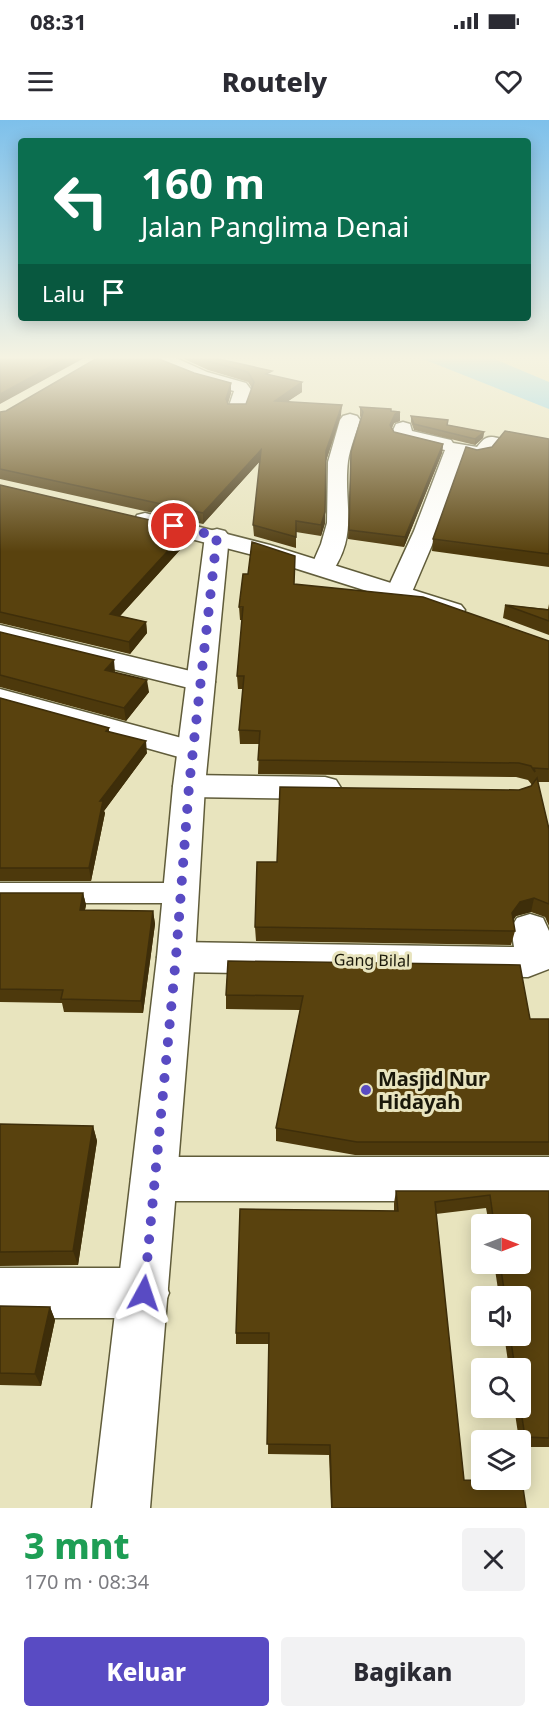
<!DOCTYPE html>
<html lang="id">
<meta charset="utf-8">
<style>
body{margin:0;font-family:"Noto Sans",sans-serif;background:#f2f2f3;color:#2b2b33;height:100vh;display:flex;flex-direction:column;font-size:22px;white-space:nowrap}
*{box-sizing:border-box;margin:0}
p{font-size:20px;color:#7c7c81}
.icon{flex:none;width:33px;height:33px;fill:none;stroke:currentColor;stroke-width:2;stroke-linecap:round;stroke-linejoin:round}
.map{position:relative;height:1388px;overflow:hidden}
.sheet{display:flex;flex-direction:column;background:#fff;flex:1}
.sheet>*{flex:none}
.banner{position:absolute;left:18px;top:18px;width:513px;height:183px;border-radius:6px;box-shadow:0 3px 15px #0003;background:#0b6e4f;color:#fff;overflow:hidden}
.needle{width:39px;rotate:90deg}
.controls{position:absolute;left:471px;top:1094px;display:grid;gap:12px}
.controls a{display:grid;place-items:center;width:60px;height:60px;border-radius:6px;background:#fff;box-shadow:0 3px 15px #0003;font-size:30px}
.pin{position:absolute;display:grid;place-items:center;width:51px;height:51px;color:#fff;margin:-26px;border:3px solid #fff;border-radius:50%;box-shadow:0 2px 6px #0007}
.me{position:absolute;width:66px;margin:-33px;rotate:5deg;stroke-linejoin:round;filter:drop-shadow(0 0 4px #0008)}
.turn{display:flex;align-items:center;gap:21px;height:126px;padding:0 24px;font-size:27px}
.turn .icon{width:78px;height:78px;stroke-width:2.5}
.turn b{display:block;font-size:42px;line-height:51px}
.then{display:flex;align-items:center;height:57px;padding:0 24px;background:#0003;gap:12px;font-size:22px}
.round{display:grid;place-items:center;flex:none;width:63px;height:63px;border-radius:6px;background:#f2f2f3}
.overview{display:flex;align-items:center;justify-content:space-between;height:102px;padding:0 24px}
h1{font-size:36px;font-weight:800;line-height:45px;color:#1e9e55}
.action{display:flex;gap:12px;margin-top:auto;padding:12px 24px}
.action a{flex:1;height:69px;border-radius:6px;background:#594bc3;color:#fff;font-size:24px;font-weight:800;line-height:69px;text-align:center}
.action a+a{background:#f2f2f3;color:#2b2b33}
.status{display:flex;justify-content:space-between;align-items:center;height:42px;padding:0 30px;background:#fff;direction:ltr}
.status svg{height:16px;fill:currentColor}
header{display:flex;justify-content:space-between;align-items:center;height:78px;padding:0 24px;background:#fff;font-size:27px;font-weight:800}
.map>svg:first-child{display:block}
.water{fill:#7ed1ef}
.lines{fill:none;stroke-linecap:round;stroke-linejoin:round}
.lane-casing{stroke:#605c3a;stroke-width:3}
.street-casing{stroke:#605c3a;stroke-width:3}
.secondary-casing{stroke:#605c3a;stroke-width:3}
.primary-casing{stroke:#605c3a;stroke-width:3}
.lane{fill:#fff;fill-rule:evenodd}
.street{fill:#fff;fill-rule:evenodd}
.secondary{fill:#fff;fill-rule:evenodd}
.primary{fill:#fff;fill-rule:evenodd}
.wall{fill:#4d390c}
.shaded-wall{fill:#3e2e0a}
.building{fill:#59420e;stroke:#3e2e0a;stroke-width:1.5}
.route{stroke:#594bc3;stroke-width:10;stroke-dasharray:0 18}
.poi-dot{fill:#594bc3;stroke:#e8e4be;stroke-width:2}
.labels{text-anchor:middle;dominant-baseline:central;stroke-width:6;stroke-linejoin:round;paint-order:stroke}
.street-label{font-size:16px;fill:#1a180a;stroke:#e8e4be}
.near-poi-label{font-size:20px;font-weight:bold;fill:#1a180a;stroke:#e8e4be;text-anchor:start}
</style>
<div class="status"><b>08:31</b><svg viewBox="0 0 49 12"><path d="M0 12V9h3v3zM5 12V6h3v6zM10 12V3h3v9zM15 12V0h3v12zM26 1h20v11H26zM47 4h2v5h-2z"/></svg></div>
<header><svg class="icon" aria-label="menu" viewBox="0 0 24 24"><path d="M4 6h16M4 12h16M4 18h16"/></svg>Routely<svg class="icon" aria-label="heart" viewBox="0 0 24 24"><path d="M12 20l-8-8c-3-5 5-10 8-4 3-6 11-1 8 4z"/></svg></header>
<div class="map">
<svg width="549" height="1388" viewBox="0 0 549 1388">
<rect width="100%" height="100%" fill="#e8e4be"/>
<path class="water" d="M418 237H490L549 262V289Z"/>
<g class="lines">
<g class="lane-casing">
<path id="lane" d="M0 763H180L189 766 193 773 189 780 180 783H0Z"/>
</g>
<g class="street-casing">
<path id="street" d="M145 237 176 238 207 252 246 263 252 271 244 293H230L228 289 234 271 195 260 147 241Z
M350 294 357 296 360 300C356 313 350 328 348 341 343 382 359 413 332 452L323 454 314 452 311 447 321 424 327 403 328 342 340 300 343 296Z
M403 302 410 304 412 311 451 320 453 323 477 327C484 318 487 315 498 318L501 322 490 336 475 339 463 336 438 411 412 472 408 477 399 480 390 477 386 472 414 411 445 330 394 319 391 315 396 304Z
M0 505 211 556 215 562 211 568 201 571 0 521Z
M0 569 204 624 208 631 204 638 193 641 0 587Z
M189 655 325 657 336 660 341 668 336 676 325 679 189 677 178 673 173 666 178 659Z
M530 794 543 798 549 811V849L528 857 176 852 163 848 157 837 163 826 176 822 514 827 511 808 517 798Z
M154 1037H549V1081H154L138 1074 131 1059 138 1044Z
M0 1148H144L162 1155 169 1173 162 1191 144 1198H0Z"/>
</g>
<g class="secondary-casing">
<path id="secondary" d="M217 409 225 411 229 416 205 666 195 837 150 1388H92L157 837 173 666 205 416 209 411Z"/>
</g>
<g class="primary-casing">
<path id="primary" d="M145 393 270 425 461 485 465 490 461 495 452 498 443 495 253 435 137 405 134 400 137 395Z"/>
</g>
<use href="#lane" class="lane"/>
<use href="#street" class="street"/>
<use href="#secondary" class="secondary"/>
<use href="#primary" class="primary"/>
</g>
<path class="wall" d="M180 237H213L212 238 272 256 302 262V272L288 281 341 295 326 341 325 403 321 416 296 412V428L254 416 253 405 260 341 203 404 0 359V292L231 273 228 284H246L252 268 248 262 208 250Z
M360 287 400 292V301L394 303 392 308 394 312 443 324 442 333 404 427 348 419 351 332 361 298 360 296Z
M411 296 448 300V305L484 312 483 318 475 325 414 310 411 302Z
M549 319V447L432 431 433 419 477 330Z
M0 365 188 409 189 420 120 496 146 502 147 513 130 534 0 503Z
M549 484V515L503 498 505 485 548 489Z
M239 487 549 521V662H538L549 709V806L545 797 531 792 516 796 513 800 515 811 511 825 256 821 255 807 277 742 531 666 532 665 528 660 516 657 258 654 259 624H240L239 610 243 569H238L237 556 242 500H240Z
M0 512 115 552 149 572 126 601 0 567Z
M0 578 109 608V612L147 633 104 691 105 693 91 761H0Z
M0 773H83L86 785 85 790 153 791 155 804 143 893 64 892 62 883 0 882Z
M228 841 530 899H549V1035H355L276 1021V1008L300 890 226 889V875Z
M0 1004 93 1006 97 1021 78 1145 0 1146Z
M396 1071H549V1327H520V1320H519L514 1287H520V1248H509L504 1215H520V1176H499L494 1143H520V1104H489L486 1088 436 1094 464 1360 526 1388H331L329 1335 268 1334 269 1224H236V1213L394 1091V1083Z
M0 1186 50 1187 55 1200 41 1266 0 1265Z"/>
<path class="shaded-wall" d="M68 237H86L0 284V274Z
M302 262V272L275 290V281Z
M231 263V273L226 288V279Z
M342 285 341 295 326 341V331Z
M400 292V301L394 303 389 314 390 305 395 294Z
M484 312 483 318 475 325V319Z
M443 324 442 333 404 427 405 417Z
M261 330V340L203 404V393Z
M325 392V403L321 416V405Z
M188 409 189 420 111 506 110 494Z
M146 502 147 513 130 534 129 522Z
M114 540 115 552 105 550Z
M147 560 149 572 126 601 124 588Z
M146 621 147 633 104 691 105 693 91 761 89 748 100 681Z
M83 773 86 785 82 803 80 790Z
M534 778 531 792 516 796 509 807 512 793 520 782Z
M153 791 155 804 143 893 141 881Z
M93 1006 97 1021 78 1145 73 1131Z
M50 1187 55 1200 41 1266 35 1254Z"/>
<path class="building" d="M0 237H68L0 274Z
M99 237H154L194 253 231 263 226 279 228 284H246L254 262 248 252 207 241 200 237H210L272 251 266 254 302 262 275 281 342 285 326 331 325 392 321 405 296 401V417L253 405 261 330 203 393 0 349V292L6 291Z
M360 287 391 289V291L400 292 395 294 390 305 394 312 443 324 405 417 349 410 351 332 363 292Z
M411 296 448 300 447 305 484 312 475 319 414 304Z
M505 311 549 319V434L433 419 466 327 477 330 492 327Z
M0 365 188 409 110 494 146 502 129 522 0 492Z
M252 422 295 436 294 464 423 477 549 521V649L534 648 535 652 531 646 519 643 258 640 260 611 239 610 244 556H237L243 487H239L243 454H248Z
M505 485 549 490V501Z
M0 512 114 540 105 550 147 560 124 588 0 555Z
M0 578 109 608 106 611 146 621 100 681H103L89 748H0Z
M537 658 549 709V784L534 778 520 782 512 793 515 811 255 807 257 742H277L280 667 519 670 531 666Z
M0 773H83L80 790 153 791 141 881 61 879 63 870 0 869Z
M228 841 520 845 530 899H549V1022H357L276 1008 303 876 226 875Z
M0 1004 93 1006 73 1131 0 1132Z
M396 1071H549V1318L525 1317 520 1284V1248H515L510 1215H520V1176H505L500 1143H520V1104H494L490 1075 435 1082 464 1360 522 1361 526 1388H332L330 1325 267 1324 269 1213H236L240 1089 398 1091Z
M0 1186 50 1187 35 1254 0 1253Z"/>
<linearGradient id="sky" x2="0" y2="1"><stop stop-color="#7dc0eb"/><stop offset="0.55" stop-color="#f5f3e2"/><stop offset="1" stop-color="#f5f3e2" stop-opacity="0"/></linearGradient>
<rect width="549" height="432" fill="url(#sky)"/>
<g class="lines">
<path class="route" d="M144 1173 176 837 189 666 217 416 174 406"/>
</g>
<circle class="poi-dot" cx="366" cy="970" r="6"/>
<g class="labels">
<g class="street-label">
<text transform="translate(372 840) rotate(1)">Gang Bilal</text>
</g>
<g class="near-poi-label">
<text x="378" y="958">Masjid Nur<tspan x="378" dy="23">Hidayah</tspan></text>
</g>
</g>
</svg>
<div class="controls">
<a><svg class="needle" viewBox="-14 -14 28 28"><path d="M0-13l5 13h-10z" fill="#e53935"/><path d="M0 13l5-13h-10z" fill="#7c7c81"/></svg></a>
<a><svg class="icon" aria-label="sound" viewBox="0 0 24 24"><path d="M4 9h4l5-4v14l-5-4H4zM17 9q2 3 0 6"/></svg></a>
<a><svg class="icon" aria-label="search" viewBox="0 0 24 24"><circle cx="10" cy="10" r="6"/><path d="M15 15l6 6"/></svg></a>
<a><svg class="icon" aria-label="layers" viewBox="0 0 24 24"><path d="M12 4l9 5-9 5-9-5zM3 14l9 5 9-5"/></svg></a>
</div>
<div class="pin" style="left:174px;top:406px;background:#d93025"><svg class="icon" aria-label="arrive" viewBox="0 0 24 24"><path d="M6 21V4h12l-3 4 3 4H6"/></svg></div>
<svg class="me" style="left:144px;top:1173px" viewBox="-20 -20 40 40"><path d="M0-17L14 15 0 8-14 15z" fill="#594bc3" stroke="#fff" stroke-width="4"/></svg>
<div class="banner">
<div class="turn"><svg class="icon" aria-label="left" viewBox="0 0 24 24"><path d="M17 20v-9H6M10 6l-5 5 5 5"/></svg><div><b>160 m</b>Jalan Panglima Denai</div></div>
<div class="then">Lalu<svg class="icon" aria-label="arrive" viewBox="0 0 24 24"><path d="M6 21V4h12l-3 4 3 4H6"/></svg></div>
</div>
</div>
<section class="sheet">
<div class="overview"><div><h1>3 mnt</h1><p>170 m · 08:34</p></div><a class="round"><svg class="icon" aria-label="close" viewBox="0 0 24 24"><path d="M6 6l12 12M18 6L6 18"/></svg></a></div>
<div class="action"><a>Keluar</a><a>Bagikan</a></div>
</section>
